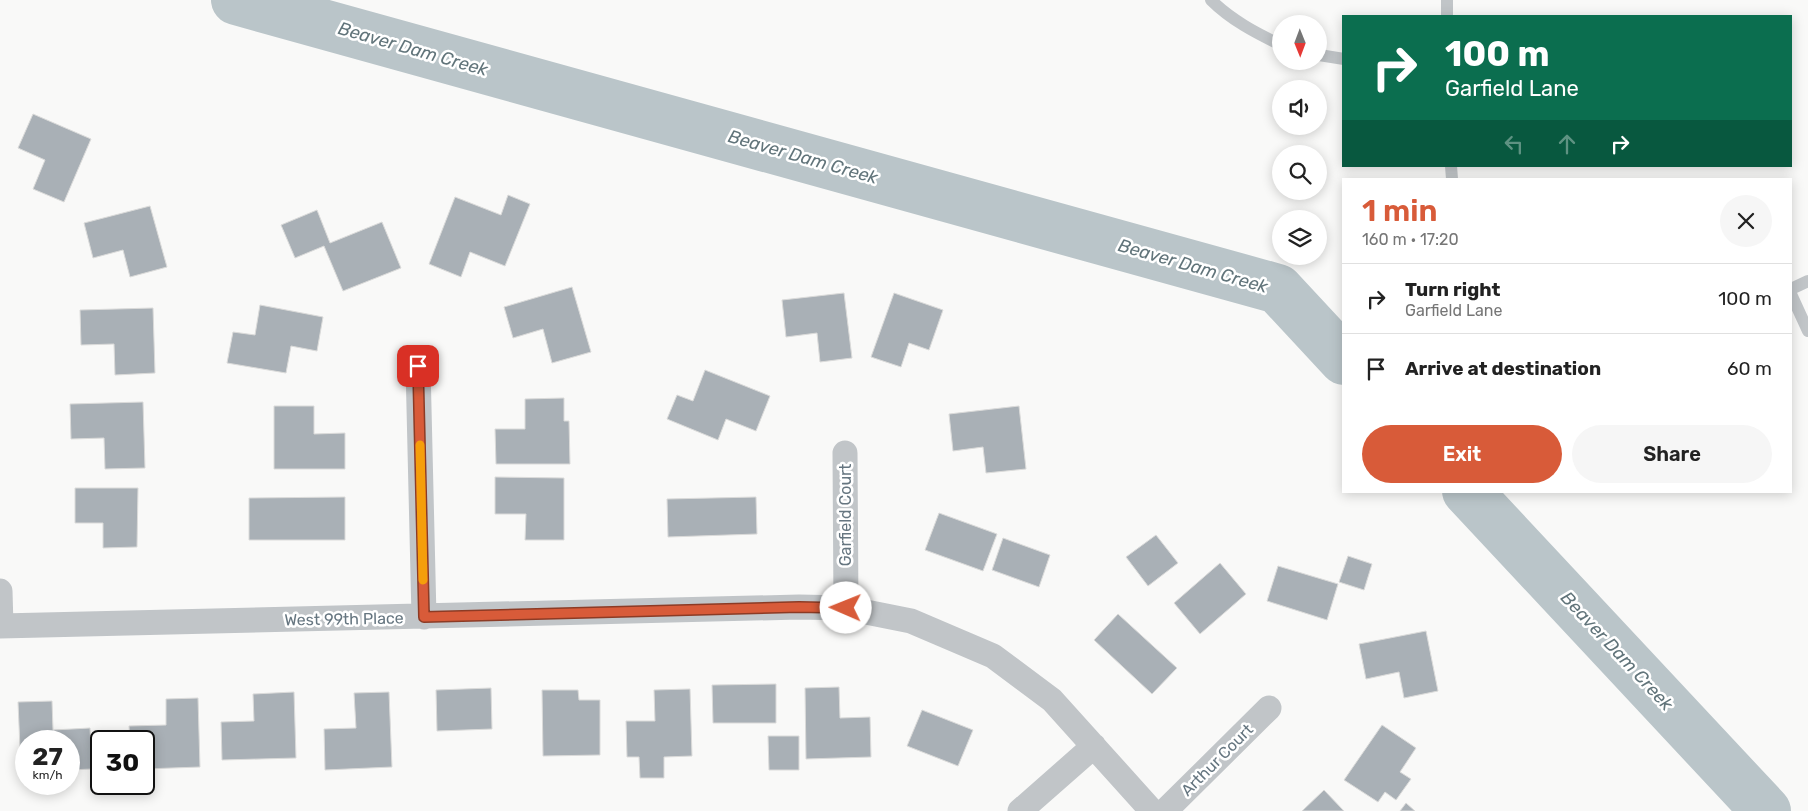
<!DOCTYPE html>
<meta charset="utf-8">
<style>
body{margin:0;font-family:Rubik,sans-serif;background:#f6f6f6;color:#222;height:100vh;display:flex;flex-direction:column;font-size:19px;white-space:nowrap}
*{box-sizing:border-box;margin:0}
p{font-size:16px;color:#767676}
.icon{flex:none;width:28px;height:28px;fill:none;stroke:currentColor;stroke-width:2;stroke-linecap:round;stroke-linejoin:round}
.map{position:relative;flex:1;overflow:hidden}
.sheet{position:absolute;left:1342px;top:178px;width:450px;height:315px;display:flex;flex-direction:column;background:#fff;border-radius:0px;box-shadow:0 2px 12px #0003}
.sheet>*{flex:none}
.banner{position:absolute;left:1342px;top:15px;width:450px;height:152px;border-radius:0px;box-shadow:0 2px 12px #0003;background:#0b6e4f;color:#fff;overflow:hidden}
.needle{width:32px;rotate:179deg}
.controls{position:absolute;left:1272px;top:15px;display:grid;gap:10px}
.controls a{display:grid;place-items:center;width:55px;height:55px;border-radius:50%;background:#fff;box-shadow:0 2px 12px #0003;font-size:25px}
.speed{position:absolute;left:15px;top:730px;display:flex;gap:10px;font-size:25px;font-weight:700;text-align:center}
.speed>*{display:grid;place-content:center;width:65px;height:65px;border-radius:50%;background:#fff;box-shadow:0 2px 12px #0003;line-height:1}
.speed small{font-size:12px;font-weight:400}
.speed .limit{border:2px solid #111;border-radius:8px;background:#fff;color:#111}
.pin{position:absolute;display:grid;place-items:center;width:42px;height:42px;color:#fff;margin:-21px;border-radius:10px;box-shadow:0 2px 8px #0006}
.me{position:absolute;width:55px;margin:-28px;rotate:271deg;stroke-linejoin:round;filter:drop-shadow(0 0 4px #0008)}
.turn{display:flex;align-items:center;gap:18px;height:105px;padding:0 20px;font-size:22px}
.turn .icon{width:65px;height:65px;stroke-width:2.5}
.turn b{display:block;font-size:35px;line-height:42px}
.lanes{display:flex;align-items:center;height:48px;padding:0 20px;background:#0003;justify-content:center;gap:25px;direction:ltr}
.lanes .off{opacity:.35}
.round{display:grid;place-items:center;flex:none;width:52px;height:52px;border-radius:26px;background:#f6f6f6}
.overview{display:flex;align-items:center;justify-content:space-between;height:85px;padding:0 20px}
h1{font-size:30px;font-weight:600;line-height:38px;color:#d85b39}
.primary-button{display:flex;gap:10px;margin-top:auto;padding:10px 20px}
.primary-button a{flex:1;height:58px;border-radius:30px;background:#d85b39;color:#fff;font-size:20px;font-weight:600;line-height:58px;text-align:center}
.primary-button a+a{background:#f6f6f6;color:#222}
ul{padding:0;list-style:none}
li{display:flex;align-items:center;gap:15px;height:70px;padding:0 20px;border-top:1px solid #e0e0e0}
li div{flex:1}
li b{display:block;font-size:19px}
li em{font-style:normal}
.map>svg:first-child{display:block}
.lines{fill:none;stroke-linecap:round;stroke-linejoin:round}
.river{stroke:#bac5c9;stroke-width:50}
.building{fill:#a9b0b6;stroke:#dbdbda}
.service{stroke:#c1c5c8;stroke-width:12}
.minor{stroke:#c1c5c8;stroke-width:25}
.route-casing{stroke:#8c3b25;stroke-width:12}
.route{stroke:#d85b39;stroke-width:9}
.slow{stroke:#f59e0b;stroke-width:9}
.labels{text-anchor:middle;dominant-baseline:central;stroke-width:5;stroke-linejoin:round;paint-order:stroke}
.street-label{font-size:16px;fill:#667680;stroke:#fff}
.water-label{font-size:18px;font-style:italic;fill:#61747a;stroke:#fff}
</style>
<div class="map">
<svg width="1808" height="811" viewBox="0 0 1808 811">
<rect width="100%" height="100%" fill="#f9f9f8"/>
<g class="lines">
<path class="river" d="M236 0 1278 289 1344 360
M1467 491 1766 811"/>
</g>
<path class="building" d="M33 114 91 139 64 202 33 189 45 160 18 148Z
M508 195 530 204 505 266 470 252 461 277 429 264 455 197 501 215Z
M150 206 167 267 130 277 123 250 93 258 84 223Z
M317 210 330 243 382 222 401 268 343 291 324 246 295 258 281 225Z
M572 287 591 352 552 363 543 329 513 338 504 307Z
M844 293 852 358 820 362 817 333 786 337 782 300Z
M894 293 943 310 929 350 909 343 901 367 871 357Z
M260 305 323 317 317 351 291 346 286 373 227 363 233 332 255 335Z
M153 308 155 373 115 375 114 344 81 345 80 310Z
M705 370 770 396 756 431 726 419 718 440 667 419 677 395 693 401Z
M564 398V421H569L570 464H496L495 429H525V399Z
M143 402 145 468 105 469 104 438 71 439 70 404Z
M274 406H314V434L345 433V469H274Z
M1019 406 1026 469 986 473 983 447 953 451 949 414Z
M495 477 564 478V540H525L526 514H495Z
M75 488H138L137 547 103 548V523H75Z
M345 497V540H249V498Z
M756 497 757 534 668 537 667 499Z
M939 513 997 534 983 571 925 550Z
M1156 535 1178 563 1148 586 1126 557Z
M1003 538 1050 555 1039 587 992 570Z
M1348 556 1372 564 1364 590 1339 582Z
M1220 563 1246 594 1200 634 1174 603Z
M1278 566 1338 584 1327 620 1267 601Z
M1118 614 1177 668 1152 694 1094 640Z
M1426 631 1438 691 1404 698 1399 672 1366 679 1359 644Z
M776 684V723H713L712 685Z
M839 687 840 718 870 717 871 757 806 759 805 688Z
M491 688 492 729 437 731 436 690Z
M690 689 692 756 664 757V778H640L639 757H627L626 721H655L654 690Z
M542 690H578L579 700H600V755L543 756Z
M294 692 296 758 222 760 221 722 254 721 253 694Z
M389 692 392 767 325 770 324 729 356 728 354 693Z
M198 698 200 767 144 769V741H130L129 726 166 725V699Z
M52 701 53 730 90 728 92 769 69 770V741H26V771L21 772 18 702Z
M922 710 973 730 958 766 907 746Z
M1382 725 1416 748 1400 772 1411 779 1396 800 1385 792 1378 802 1344 780Z
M768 736H799V770H769Z
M1324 790 1344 811H1302Z
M1406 803 1415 811H1400Z"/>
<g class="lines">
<path class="service" d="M1211 0C1231 20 1256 33 1281 45
M1447 0V16
M1319 55 1344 59
M1451 166 1452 179
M1791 289 1808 281
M1791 294 1808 331"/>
<path class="minor" d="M418 366 424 617
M845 453 846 608
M0 591 1 626
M0 626 799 607 846 608 911 621 993 656 1052 700 1152 811
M1020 811 1094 746
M1165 811 1269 708"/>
</g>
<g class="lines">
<g class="route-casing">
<path id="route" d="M418 366 424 617 799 607 846 608"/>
</g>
<use href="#route" class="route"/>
<path class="slow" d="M420 445 423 580"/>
</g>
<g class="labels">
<g class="street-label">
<text transform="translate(845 515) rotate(-90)">Garfield Court</text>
<text transform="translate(344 619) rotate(-1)">West 99th Place</text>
<text transform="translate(1217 760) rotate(-45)">Arthur Court</text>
</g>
<g class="water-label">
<text transform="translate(413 49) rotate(16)">Beaver Dam Creek</text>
<text transform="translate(803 157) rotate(16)">Beaver Dam Creek</text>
<text transform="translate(1193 266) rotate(16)">Beaver Dam Creek</text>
<text transform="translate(1617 651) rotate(47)">Beaver Dam Creek</text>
</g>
</g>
</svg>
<div class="controls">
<a><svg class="needle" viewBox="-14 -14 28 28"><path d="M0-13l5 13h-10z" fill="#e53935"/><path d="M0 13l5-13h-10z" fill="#767676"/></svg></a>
<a><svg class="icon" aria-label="sound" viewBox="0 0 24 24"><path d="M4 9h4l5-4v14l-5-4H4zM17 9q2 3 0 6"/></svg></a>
<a><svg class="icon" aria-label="search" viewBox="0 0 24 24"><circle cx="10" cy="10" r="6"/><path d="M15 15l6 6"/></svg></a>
<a><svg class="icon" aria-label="layers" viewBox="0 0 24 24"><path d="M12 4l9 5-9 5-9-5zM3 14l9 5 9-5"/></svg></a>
</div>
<div class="speed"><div>27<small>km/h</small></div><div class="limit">30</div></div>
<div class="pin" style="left:418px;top:366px;background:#d93025"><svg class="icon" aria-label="arrive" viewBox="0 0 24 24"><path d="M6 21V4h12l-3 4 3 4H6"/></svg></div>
<svg class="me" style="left:846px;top:608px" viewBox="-20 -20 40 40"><circle r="19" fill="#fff"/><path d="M0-13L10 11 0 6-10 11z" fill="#d85b39"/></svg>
<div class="banner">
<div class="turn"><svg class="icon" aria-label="right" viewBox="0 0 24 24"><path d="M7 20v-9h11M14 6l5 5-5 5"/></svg><div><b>100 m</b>Garfield Lane</div></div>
<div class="lanes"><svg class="icon off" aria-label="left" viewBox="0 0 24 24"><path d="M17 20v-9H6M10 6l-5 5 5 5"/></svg><svg class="icon off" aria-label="ahead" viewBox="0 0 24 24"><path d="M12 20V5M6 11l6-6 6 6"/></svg><svg class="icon" aria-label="right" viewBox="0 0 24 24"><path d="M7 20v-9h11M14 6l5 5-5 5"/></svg></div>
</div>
<section class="sheet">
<div class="overview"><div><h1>1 min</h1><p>160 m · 17:20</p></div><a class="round"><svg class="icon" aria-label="close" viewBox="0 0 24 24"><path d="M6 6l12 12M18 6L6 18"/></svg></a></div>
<ul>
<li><svg class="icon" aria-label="right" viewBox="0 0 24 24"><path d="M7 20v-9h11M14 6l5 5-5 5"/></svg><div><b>Turn right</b><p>Garfield Lane</p></div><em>100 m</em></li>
<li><svg class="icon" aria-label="arrive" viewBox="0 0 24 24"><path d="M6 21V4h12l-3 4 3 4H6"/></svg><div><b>Arrive at destination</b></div><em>60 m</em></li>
</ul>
<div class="primary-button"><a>Exit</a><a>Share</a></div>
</section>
</div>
